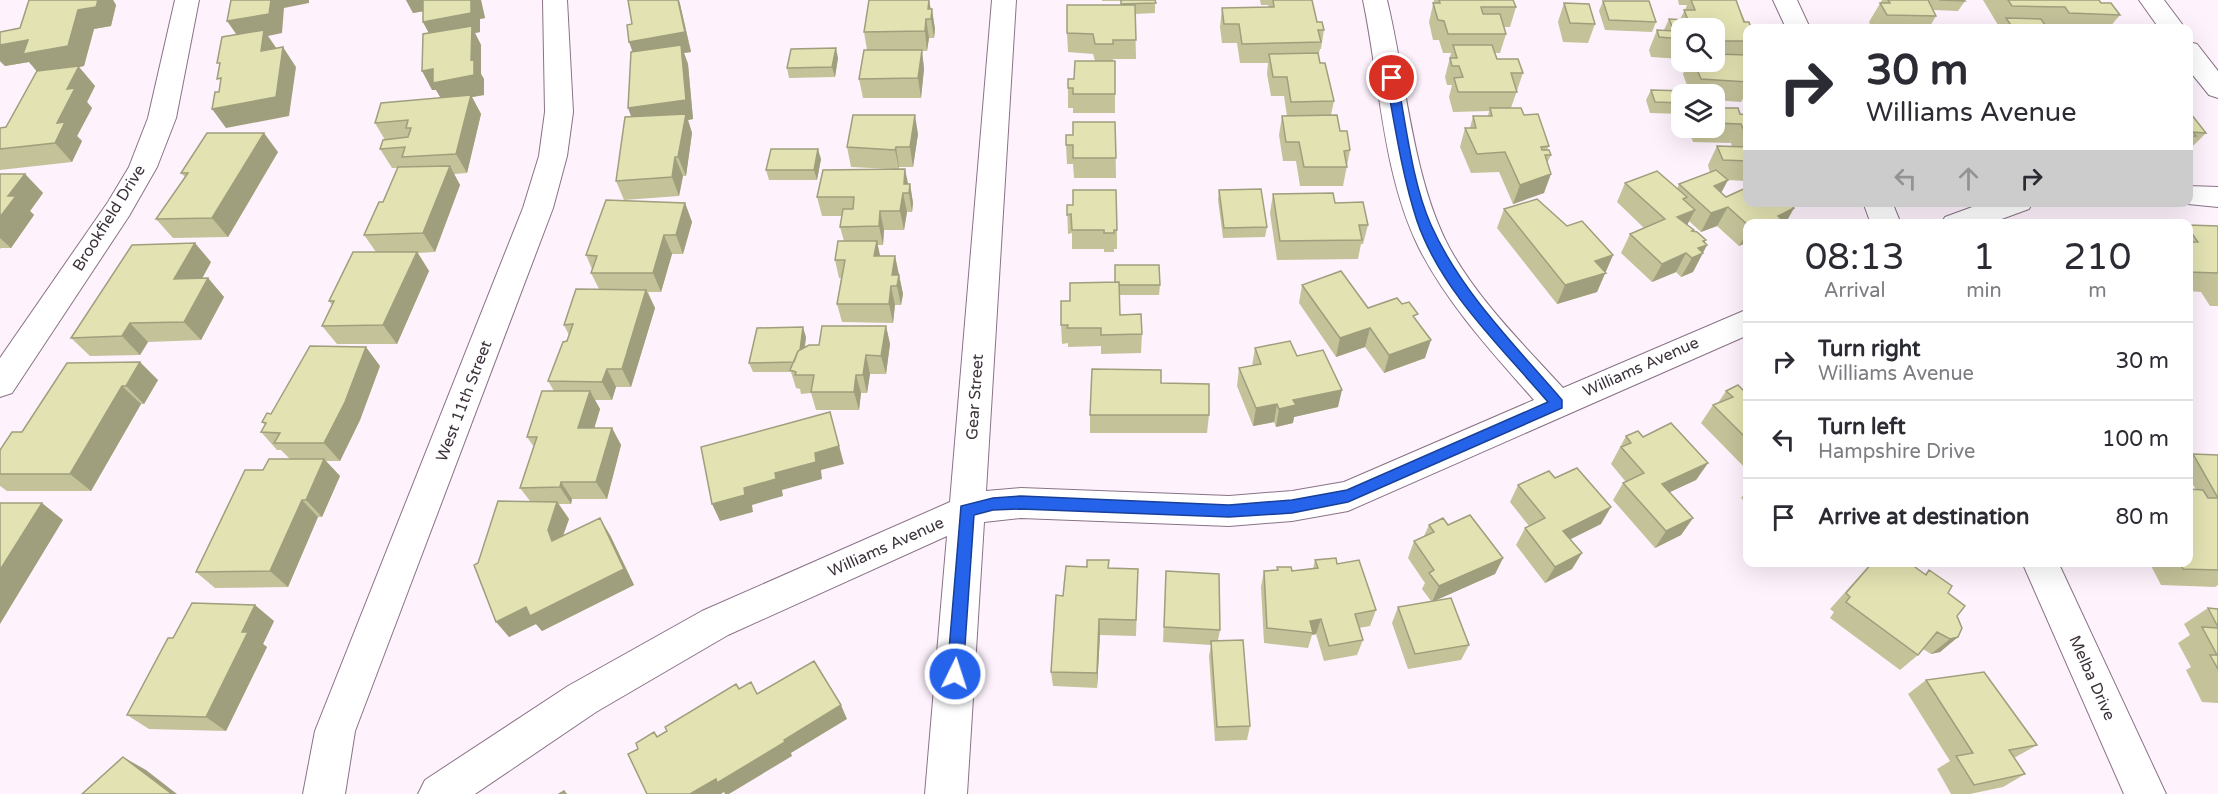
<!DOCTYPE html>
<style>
body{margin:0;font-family:"Varela Round",sans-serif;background:#f2f2f3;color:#2b2b33;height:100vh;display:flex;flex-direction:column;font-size:22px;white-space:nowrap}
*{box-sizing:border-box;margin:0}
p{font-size:20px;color:#7c7c81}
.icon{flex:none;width:33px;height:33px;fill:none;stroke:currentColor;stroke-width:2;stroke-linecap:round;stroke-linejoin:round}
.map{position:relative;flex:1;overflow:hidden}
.sheet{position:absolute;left:1743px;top:219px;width:450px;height:348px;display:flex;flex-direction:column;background:#fff;border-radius:12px;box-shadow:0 6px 24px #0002}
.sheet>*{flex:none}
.hud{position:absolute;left:1743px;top:24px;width:450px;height:183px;border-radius:12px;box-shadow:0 6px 24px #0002;background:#fff;color:#2b2b33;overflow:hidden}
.buttons{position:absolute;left:1671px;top:18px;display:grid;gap:12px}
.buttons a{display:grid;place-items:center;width:54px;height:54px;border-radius:12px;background:#fff;box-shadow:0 6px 24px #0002;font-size:30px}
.pin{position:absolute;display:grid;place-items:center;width:51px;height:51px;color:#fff;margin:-26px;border:3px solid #fff;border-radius:50%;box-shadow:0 2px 6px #0007}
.me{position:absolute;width:66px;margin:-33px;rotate:4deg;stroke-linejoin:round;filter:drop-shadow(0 0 4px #0008)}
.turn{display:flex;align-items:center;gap:21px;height:126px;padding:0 24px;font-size:27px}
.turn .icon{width:78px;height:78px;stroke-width:2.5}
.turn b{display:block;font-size:42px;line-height:51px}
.lanes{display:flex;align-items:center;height:57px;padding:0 24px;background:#0003;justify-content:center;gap:30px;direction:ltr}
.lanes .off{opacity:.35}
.eta{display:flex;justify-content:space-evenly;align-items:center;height:102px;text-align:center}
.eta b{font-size:36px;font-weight:600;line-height:42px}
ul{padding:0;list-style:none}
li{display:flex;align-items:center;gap:18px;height:78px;padding:0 24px;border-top:2px solid #e1e1e2}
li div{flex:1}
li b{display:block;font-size:22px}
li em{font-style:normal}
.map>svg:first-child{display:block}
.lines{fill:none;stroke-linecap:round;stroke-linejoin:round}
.minor-casing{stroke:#8a7287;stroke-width:2}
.minor{fill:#fff;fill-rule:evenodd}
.wall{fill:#c3c299}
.shaded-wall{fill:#9f9e7d}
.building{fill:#e3e2b2;stroke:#9f9e7d;stroke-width:1.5}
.route{fill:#2563eb;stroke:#184099;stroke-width:1.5}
.labels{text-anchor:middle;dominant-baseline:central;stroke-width:5;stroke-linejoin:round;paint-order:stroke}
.street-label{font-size:16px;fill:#3d333c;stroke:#fff}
</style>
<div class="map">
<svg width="2218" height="794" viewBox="0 0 2218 794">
<rect width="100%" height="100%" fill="#fef3fd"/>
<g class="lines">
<g class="minor-casing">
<path id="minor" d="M175 0H199L176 118 157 167 129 216 12 393 0 397V358L108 202 129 167 148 118Z
M543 0H567L573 112 567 156 553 208 355 731 345 794H303L315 731 523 208 539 156 545 112Z
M992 0H1016L986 491 1021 488 1229 496 1292 491 1344 482 1534 400C1492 352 1448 305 1419 248 1382 173 1380 81 1363 0H1387C1406 77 1412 179 1450 249 1479 301 1523 344 1563 388L1748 309V335L1348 511 1292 521 1229 526 1021 518 984 522 967 794H925L947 536 728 635 596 712 475 794H418L425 780 568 686 702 611 950 502Z
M1773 0H1797L1810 28H1786Z
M2139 0H2164L2185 28H2159Z
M2188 42 2197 44 2218 71V98L2209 95 2188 69Z
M2188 186 2218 187V207L2178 203 2188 202Z
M1863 202H1892L1901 224H1871Z
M1986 202H2033L2029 209 1988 224H1941L1945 217Z
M2022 562H2058L2166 794H2124Z"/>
</g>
<use href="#minor" class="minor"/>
</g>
<path class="wall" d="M29 0H113L116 5 111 26 94 29 84 66 79 67 95 86 87 102 92 108 77 136 82 141 72 162 0 170V128L6 127 37 71 29 62 5 66 0 61V32L20 28Z
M406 0H481L485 18 480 19V32L475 33 481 45V74L484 79V95L472 97 481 114 467 173 454 174 460 185 435 252 418 253 429 271 397 344H337L322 326 332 305 329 301 376 252 364 235 383 202 398 168H392L380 149 385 140 375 123 441 98 436 90H432L429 33 423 22V11L413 13Z
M869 0H929L935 29 934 38H929L927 51H922L924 69 921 98H863L859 79 867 50 864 32Z
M1102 0H1155V13L1135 14 1136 59H1113V61H1115V113H1073V108H1068V79H1074L1095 61 1093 54 1068 52 1067 33 1121 5V1H1102Z
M1260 0H1312L1317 22 1324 30 1321 49H1320L1318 57 1320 63 1334 101 1331 115 1350 150 1343 186H1300L1296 161H1283L1279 135 1282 116H1287L1284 96H1271L1267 74 1268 63H1240L1237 43H1222L1220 27 1222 8 1269 7 1268 5H1261Z
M1434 0H1513L1516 7 1510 27H1504L1506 34 1500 53H1495L1497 59 1523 73 1511 108 1524 115 1549 146 1547 150 1551 155 1547 163 1544 193 1513 204 1499 172 1471 173 1460 147 1465 128H1470L1473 116H1488L1489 111 1453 112 1449 97 1452 85H1447L1445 77 1451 53H1443L1439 40H1433L1429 22Z
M1678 0H1736L1748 28V53L1747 55H1748V90L1741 102 1714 100V94H1690L1683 74 1688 62H1714V28H1682V59L1651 57 1649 50 1657 30H1664L1669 19H1680L1685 10 1687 5H1679Z
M1882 0H1964L1965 1 1958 11 1933 10 1936 16 1929 28H1872L1869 22Z
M1983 0H2099L2101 3 2120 15 2109 28H2052L2051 27H2046L2047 28H1999L2001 25H1998Z
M1603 1 1656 22 1652 32 1605 30 1599 11Z
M1564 3 1595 24 1588 43 1563 42 1558 22Z
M680 4 691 52 684 53 688 64 693 119 688 120 692 133 686 176H683L679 196 624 200 616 181 631 117 632 24Z
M838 58 835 77 789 78 787 68Z
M1651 90 1682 94V114L1650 113 1646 100Z
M1714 108 1740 114 1748 115V179L1746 181 1728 180 1721 192 1726 197 1794 208 1785 224H1748V242L1739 246 1717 226 1701 232 1689 221 1687 225 1694 230V232L1707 245 1693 272 1681 277 1676 272 1652 282 1621 253 1630 234 1644 228 1617 202 1625 183 1677 189 1679 184 1710 173 1708 165 1717 146 1732 147 1731 143 1693 142 1688 128H1714Z
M2188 110 2206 133 2188 151Z
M1115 122 1116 178H1074L1073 164H1067L1066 145 1073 135Z
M918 134 913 167H899V169L908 184H910L913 203 912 212H907L904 230H884L883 245H877L880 256H895L903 294 901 305H895L893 323 842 322 837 304 841 278H839L835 260 844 241 840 227 842 216H822L817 197 892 169 851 167 847 147Z
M278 152 228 237 173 238 156 219 185 177 181 173Z
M821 159 817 180H769L766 170Z
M0 174H25L43 193 30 211 34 215 11 248H1L0 249Z
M1219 190 1267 227 1265 237 1223 238 1218 200Z
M1273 194 1335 203 1368 225 1363 244H1361L1358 259 1277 260 1270 213Z
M685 203 692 222 683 254H672L661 292H648L655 308 631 387H616L612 400H595L600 409 594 428H612L621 445 607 499H572L571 504H559L569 519 563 536 610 535 634 585 542 631 536 624 509 637 478 563 530 501 520 488 534 447 527 437 554 391 548 381 569 335 564 325 599 289 591 273 592 269 586 255Z
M1067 205 1117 230V249H1114V252H1104V249H1072V233L1068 234Z
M1504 209 1567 226 1613 255 1597 292 1557 304 1497 228Z
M2188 225 2218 226V306H2210L2201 292 2188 291Z
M211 262 202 279 208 278 224 297 201 340 148 342 140 355 90 356 71 338Z
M1070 283 1160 285 1159 295H1119L1120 315 1142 334 1141 353 1101 354V346L1068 347V343L1062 344 1061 325 1070 301Z
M1302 285 1368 308 1416 320 1425 358 1384 373 1365 347 1336 357 1299 303Z
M886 326 890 344 886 374H870L867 393H861L859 410H816L811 393 801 394 800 389 796 388 791 372H753L749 363 806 337 805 347 819 345Z
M1255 348 1297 356 1338 407 1294 417 1293 423 1276 427 1274 422 1253 426 1237 386 1239 368 1252 366Z
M67 363 158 380 144 404H141L91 491H7L0 486V450L22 432Z
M380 366 360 420 340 461H326L340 476 322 517H318L288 587 215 588 196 572 263 470 290 459 281 450H277L261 432 265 425 262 422 271 414Z
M1161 383 1209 415 1207 433H1090V415Z
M1748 389V471L1701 423 1713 405 1718 403 1726 391H1744Z
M1626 436 1643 437 1708 463 1696 480 1669 492 1693 518 1681 535 1655 548 1613 500 1623 483 1626 482 1611 464Z
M2193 454 2218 455V585L2215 587 2161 585 2149 562H2188L2196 490 2188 476V458Z
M1555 478 1601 524 1570 539 1572 569 1545 583 1516 545 1525 528 1529 526 1510 502 1518 485Z
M1748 489V504L1741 498Z
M1429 525H1448L1503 558 1495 574 1434 601 1469 645 1461 660 1408 669 1392 623 1398 607 1431 601 1422 589 1425 583 1408 558 1414 541 1424 536Z
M1315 560 1337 564 1376 610 1370 626 1359 628 1363 640 1357 655 1324 661 1316 634 1312 635 1308 648 1264 643 1261 587 1264 571H1277V567L1292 571 1313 569Z
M1872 562H1908L1925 574 1929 570 1948 593 1957 616 1958 637 1940 652 1931 654 1923 649 1918 655 1900 670 1830 618 1834 612 1830 609Z
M1109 568 1138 569 1136 636 1100 635 1097 688 1053 686 1051 672 1063 596Z
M1166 571 1220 630 1218 640 1250 726 1247 740 1215 741 1209 656 1211 645 1163 642Z
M2208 608 2218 609V703L2202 702 2186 670 2191 667 2178 643 2190 635 2184 624Z
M274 621 263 644 267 647 226 731 149 729 127 715 173 638Z
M1926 680 2037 745 2014 758 2025 774 2003 787 1970 794H1951L1937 769 1950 761 1908 694Z"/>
<path class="shaded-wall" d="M98 0H113L116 5 111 26 94 29 84 66 79 67 95 86 87 102 92 108 77 136 82 141 72 162 55 143 57 123 39 74 29 62 5 66 0 61V45Z
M271 0H309V3L284 8 282 33 268 36 277 49 274 70 241 41 227 21Z
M406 0H424L425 11 413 13Z
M471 0H481L485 18 480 19V32L475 33 481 45V74L484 79V95L472 97 481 114 467 173 456 154 443 102 436 90H432L422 71 433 41 423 22Z
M678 0H679L680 4 691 52 684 53 688 64 693 119 688 120 692 133 686 176 678 157 635 127 628 108 636 61 629 42Z
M929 0 932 17V9L935 29 934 38 931 19 928 9Z
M926 19 929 38 927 51 925 31Z
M283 47 296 67 289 116 226 128 212 109Z
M836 48 838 58 835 77 832 67Z
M922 50 924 69 921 98 918 78Z
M915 115 918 134 913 167 910 147Z
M264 133 278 152 228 237 212 218Z
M896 147 899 167V169L895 150Z
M818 149 821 159 817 180 814 170Z
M675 157 683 176 679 196 672 177Z
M450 166 460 185 435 252 423 233Z
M905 169 909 188 904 184Z
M25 174 43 193 30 211 34 215 11 248 0 238V217L8 196Z
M1551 174 1544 193 1513 204 1520 185Z
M1728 180 1718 199 1714 186Z
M910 184 913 203 912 212 909 193Z
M903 193 907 212 904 230 900 211Z
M685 203 692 222 683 254 676 235Z
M1728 207 1717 226 1701 232 1711 213Z
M1794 208 1785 224H1773L1778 216Z
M1695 210 1685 229 1677 217Z
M880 211 884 230 883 245 879 226Z
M1748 231V242L1739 246Z
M664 235 672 254 661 292 653 273Z
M1706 240 1702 246 1707 245 1693 272 1681 277 1692 258 1703 241Z
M877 241 881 260 874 256Z
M195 243 211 262 191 298 174 279Z
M417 252 429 271 397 344 383 325Z
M1686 253 1676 272 1652 282 1662 264Z
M1613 255 1597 292 1557 304 1565 285 1595 261Z
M895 256 899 275H892Z
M899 275 903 294 901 305 897 286Z
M208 278 224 297 201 340 184 322Z
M891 286 895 305 893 323 889 304Z
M646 290 655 308 631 387 622 369Z
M130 323 148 342 140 355 122 336Z
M886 326 890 344 886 374 881 356Z
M803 327 806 337 801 372 798 362Z
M1370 328 1365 347 1336 357 1340 338Z
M1431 340 1425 358 1384 373 1389 355Z
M366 347 380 366 360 420 340 461 324 443Z
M866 355 870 374 867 393 863 375Z
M140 362 158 380 144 404 126 386Z
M607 369 616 387 612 400 602 382Z
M856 375 861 393 859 410 854 392Z
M122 386 141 404 91 491 70 474Z
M1342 390 1338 407 1294 417 1293 423 1276 427 1279 409 1293 400Z
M590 391 600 409 589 446 578 428Z
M1277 404 1274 422 1253 426 1256 408Z
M830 412 844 464 821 470 822 479 782 490 783 496 752 505 753 512 720 521 712 504 815 453Z
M612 428 621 445 607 499 596 482Z
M324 459 340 476 322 517 306 500Z
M1708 463 1696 480 1651 501 1662 484Z
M561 482 572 499 571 504 560 487Z
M302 500 318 517 288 587 270 571Z
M557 502 569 519 559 547 552 541 548 530Z
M42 503 63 520 0 624V570Z
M1611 507 1601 524 1553 548 1563 531Z
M600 518 610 535 634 585 542 631 536 624 509 637 496 622Z
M1693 518 1681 535 1655 548 1666 531Z
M1582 553 1572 569 1545 583 1555 567Z
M1503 558 1495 574 1432 602 1439 586Z
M255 605 274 621 263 644 267 647 226 731 206 717 242 632Z
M1099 619 1100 635 1097 688V673Z
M1321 619 1316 634 1312 635 1313 633 1310 621Z
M1958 637 1940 652 1931 654 1950 639Z
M841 705 847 719 791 753 792 756 729 794H725L724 792 721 794H690L784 740Z
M123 757 146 770 177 794H172Z"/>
<path class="building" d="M29 0H98L96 7 78 10 68 46 23 54 28 40 0 45V32L20 28Z
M231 0H271L269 14 227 21Z
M423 0H471V13L423 22Z
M628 0H678L685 32 629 42 627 25 632 24Z
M869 0H929L928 9H932L931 19H926L925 31 864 32Z
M1121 0H1155L1156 3 1121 4Z
M1273 0H1312L1317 22H1322L1324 30H1318L1321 42 1242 44 1239 24H1224L1222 8 1274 7Z
M1439 0H1513L1516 7H1481L1483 14H1500L1506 34H1448L1444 21 1438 20 1433 3H1440Z
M1691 0H1736L1744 22H1749L1751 28H1748V41H1714V28H1682V39L1659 37 1657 30 1674 31 1669 19 1688 20 1684 10H1695Z
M1888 0H1928L1936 16 1887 15 1880 3H1890Z
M1939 0H1964L1965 1Z
M2008 0H2099L2101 3H2111L2120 15 2069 13 2065 7 2012 6Z
M1603 1H1649L1656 22 1609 20Z
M1564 3 1589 4 1595 24 1570 23Z
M1067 5H1135L1136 40H1113V44H1095L1093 34 1067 33Z
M2006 18 2041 19 2047 28H2013Z
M472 26 471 60 474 59V75L433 83V69L422 71 423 34Z
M264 30 261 51 283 47 276 97 212 109 215 92H219L221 78 217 79 220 63H217L222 37Z
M681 45 686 100 628 108 631 52Z
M1453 45H1492L1497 59H1518L1523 73H1511L1517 92H1458L1454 78 1463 77 1459 66H1452L1450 58H1457Z
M836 48 832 67 787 68 791 49Z
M864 50H922L918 78 859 79Z
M1318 53 1320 63H1325L1334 101 1291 102 1287 77H1273L1269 54Z
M1714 54 1748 55V82L1701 79 1694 62H1714Z
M1075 61H1115V94H1073V88H1068V79H1074Z
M79 66 67 89 75 88 57 123 65 122 55 143 0 149V128L6 127 37 71Z
M1651 90 1687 91 1688 94H1682V103L1655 102Z
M471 95 456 154 402 157 405 147 380 149 383 140 408 137 411 128H406L408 120 375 123 381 103Z
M1490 108H1521L1524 115 1538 114 1549 146 1541 147 1542 150H1549L1551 155H1545L1551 174 1520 185 1505 152 1477 154 1465 128H1476L1473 116H1492Z
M1714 108H1738L1740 114 1748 115V140L1741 124 1714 123Z
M2188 110 2206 133 2193 132 2196 136H2188Z
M686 114 678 157H675L672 177 616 181 625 117Z
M853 115H915L910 147H896L895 150 847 147Z
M1337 115 1340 131H1347L1350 150 1344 151 1347 167H1304L1299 142H1286L1282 116Z
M1073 122H1115L1116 158H1073V145H1066V135H1073Z
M207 133H264L212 218 156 219 188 173H181Z
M1717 146 1748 147V161L1723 160Z
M771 149H818L814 170H766Z
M450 166 423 233 364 235 379 202H383L398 167Z
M905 169 904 184H910L909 193H903L900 211H880L879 226 840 227 843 209H853L854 197H817L823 170Z
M1716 170 1728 180 1714 186 1726 197 1748 187V202H1787L1794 208 1778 216 1782 220 1773 224H1770L1767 220 1759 224H1748V225L1728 207 1711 213 1679 184Z
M1657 171 1687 197 1683 199 1695 210 1677 217 1694 230 1692 231 1697 232 1706 240 1703 241 1707 245 1698 248 1703 253 1692 258 1686 253 1662 264 1630 234 1665 219 1625 183Z
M0 174H25L8 196H16L0 217Z
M1261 189 1267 227 1224 228 1219 190Z
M1073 190H1116L1117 230H1114V233H1104V230H1072L1071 214 1067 215V205H1073Z
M1333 193 1335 203 1363 202 1368 225H1359L1362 240 1280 241 1273 194Z
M1537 199 1567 226 1582 221 1613 255 1595 261 1606 273 1565 285 1504 209Z
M606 200 685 203 676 235H664L653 273H591L597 256 586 255Z
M2188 225 2218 226V273L2188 272V242H2198L2188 228Z
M838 241H877L874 256H895L892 275H899L897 286H891L889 304H837L845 260H835Z
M195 243 174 279 208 278 184 322 130 323 122 336 71 338 132 245Z
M353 252H417L383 325 322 326 334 301H329Z
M1115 265H1159L1160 285H1119V282H1115Z
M1341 271 1368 308 1397 298 1402 304 1409 302 1418 314 1413 316 1431 340 1389 355 1370 328 1340 338 1302 285Z
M1119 282 1120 315 1141 314 1142 334 1101 335V328H1067L1068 325H1061V301H1070V283Z
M576 289 646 290 622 369H607L602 382 548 381 563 342 567 341 573 324 564 325Z
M822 326H886L881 356 866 355 863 375H856L854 392H811L814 375H795L796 372 790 370 798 351 809 345H819Z
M803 327 800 350 798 351 794 362 749 363 757 328Z
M1290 341 1297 356 1323 350 1342 390 1293 400 1296 405 1279 409 1277 404 1256 408 1239 368 1261 364 1255 348Z
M310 346 366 347 345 402 324 443H274L280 433 261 432 266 423 262 422 267 413 271 414Z
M140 362 126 386H122L70 474H0V450L12 432H22L67 363Z
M1092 369 1161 370V383L1209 384V415H1090Z
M1738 385 1744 391 1748 389V440L1713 405 1733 397 1726 391Z
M542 391H590L578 428H612L596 482H561L560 487 520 488 537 437H527Z
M830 412 839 446 815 453 816 462 775 473 776 479 744 488 745 495 712 504 701 447Z
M1671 423 1708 463 1662 484 1693 518 1666 531 1623 483 1644 473 1621 447 1631 443 1626 436 1638 431 1643 437Z
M2193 454 2218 455V498Z
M269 459H324L306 500H302L270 571 196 572 245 470H263Z
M1577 468 1611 507 1563 531 1582 553 1555 567 1525 528 1545 518 1518 485 1549 471 1555 478Z
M2188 489 2203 490 2208 498H2218V570L2183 569 2180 562H2188Z
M498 501 557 502 548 530 552 541 600 518 624 569 530 616 526 607 496 622 474 565 478 563Z
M0 503H42L0 570Z
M1470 515 1503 558 1439 586 1429 573 1434 570 1414 541 1434 532 1429 525 1443 518 1448 525Z
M1336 558 1337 564 1359 560 1376 610 1355 614 1363 640 1329 646 1321 619 1310 621 1313 633 1267 628 1264 571 1278 570 1277 567H1291L1292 571 1318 568 1315 560Z
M1087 560H1109L1108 568 1138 569 1136 620 1099 619 1097 673 1051 672 1056 595 1063 596 1066 566 1087 567Z
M1873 562H1908L1926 575 1929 570 1952 586 1948 593 1965 606 1957 616 1962 628 1958 637 1950 639 1937 632 1918 655 1846 602 1850 597 1846 593Z
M1166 571 1219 574 1220 630 1164 627Z
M1451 598 1469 645 1415 654 1398 607Z
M192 603 255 605 242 632H248L206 717 127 715 168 638H173Z
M2208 608 2218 609V627Z
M2202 627 2218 628V669L2210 655H2217Z
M1243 640 1250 726 1217 727 1211 641Z
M814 661 841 705 784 740 785 742 717 783 716 779 690 794H647L628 754 638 749 636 743 654 732 657 737 667 731 665 727 736 684 739 689 751 682 757 694Z
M1984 672 2037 745 2009 750 2025 774 1974 785 1956 756 1973 753 1926 680Z
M123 757 172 794H82Z
M564 791 566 794H559Z"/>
<path class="route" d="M1392 74 1397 78C1406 124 1412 182 1431 225 1461 292 1515 345 1562 400V408L1348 502 1292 513 1229 517 1021 509 993 510 974 515 963 674 960 680 955 682 949 680 947 674 961 506 993 498 1021 496 1229 505 1292 500 1347 490 1548 402C1501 347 1441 291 1417 221 1402 175 1395 126 1386 78Z"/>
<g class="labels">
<g class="street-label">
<text transform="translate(109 218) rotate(-58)">Brookfield Drive</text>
<text transform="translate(1641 367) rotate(-24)">Williams Avenue</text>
<text transform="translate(975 397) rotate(-86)">Gear Street</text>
<text transform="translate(464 401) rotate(-69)">West 11th Street</text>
<text transform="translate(886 547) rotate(-24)">Williams Avenue</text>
<text transform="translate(2092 678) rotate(66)">Melba Drive</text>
</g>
</g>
</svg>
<div class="buttons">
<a><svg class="icon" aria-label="search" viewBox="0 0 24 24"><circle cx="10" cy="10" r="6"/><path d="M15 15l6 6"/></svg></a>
<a><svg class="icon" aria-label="layers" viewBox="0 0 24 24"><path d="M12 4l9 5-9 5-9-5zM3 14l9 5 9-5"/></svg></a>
</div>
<div class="pin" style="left:1392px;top:78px;background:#d93025"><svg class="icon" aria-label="arrive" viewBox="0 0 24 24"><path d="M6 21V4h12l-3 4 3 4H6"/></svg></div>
<svg class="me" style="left:955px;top:674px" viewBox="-20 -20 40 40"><circle r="17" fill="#2563eb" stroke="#fff" stroke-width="3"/><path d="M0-11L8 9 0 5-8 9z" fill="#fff"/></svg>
<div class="hud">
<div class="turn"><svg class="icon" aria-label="right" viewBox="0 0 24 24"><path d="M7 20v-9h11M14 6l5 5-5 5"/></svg><div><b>30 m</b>Williams Avenue</div></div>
<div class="lanes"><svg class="icon off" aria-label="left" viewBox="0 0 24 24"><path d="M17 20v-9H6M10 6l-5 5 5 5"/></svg><svg class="icon off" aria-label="ahead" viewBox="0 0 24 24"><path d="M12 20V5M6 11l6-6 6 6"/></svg><svg class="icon" aria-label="right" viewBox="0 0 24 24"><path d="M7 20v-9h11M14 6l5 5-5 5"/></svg></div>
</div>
<section class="sheet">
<div class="eta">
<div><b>08:13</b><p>Arrival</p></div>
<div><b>1</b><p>min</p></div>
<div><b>210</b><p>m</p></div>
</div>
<ul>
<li><svg class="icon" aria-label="right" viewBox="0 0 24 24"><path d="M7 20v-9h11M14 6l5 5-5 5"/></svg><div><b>Turn right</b><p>Williams Avenue</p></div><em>30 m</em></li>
<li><svg class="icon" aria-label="left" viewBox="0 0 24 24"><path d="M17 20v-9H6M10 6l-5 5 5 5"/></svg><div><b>Turn left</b><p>Hampshire Drive</p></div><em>100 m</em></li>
<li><svg class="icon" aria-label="arrive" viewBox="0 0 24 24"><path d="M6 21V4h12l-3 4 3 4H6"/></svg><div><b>Arrive at destination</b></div><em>80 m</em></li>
</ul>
</section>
</div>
